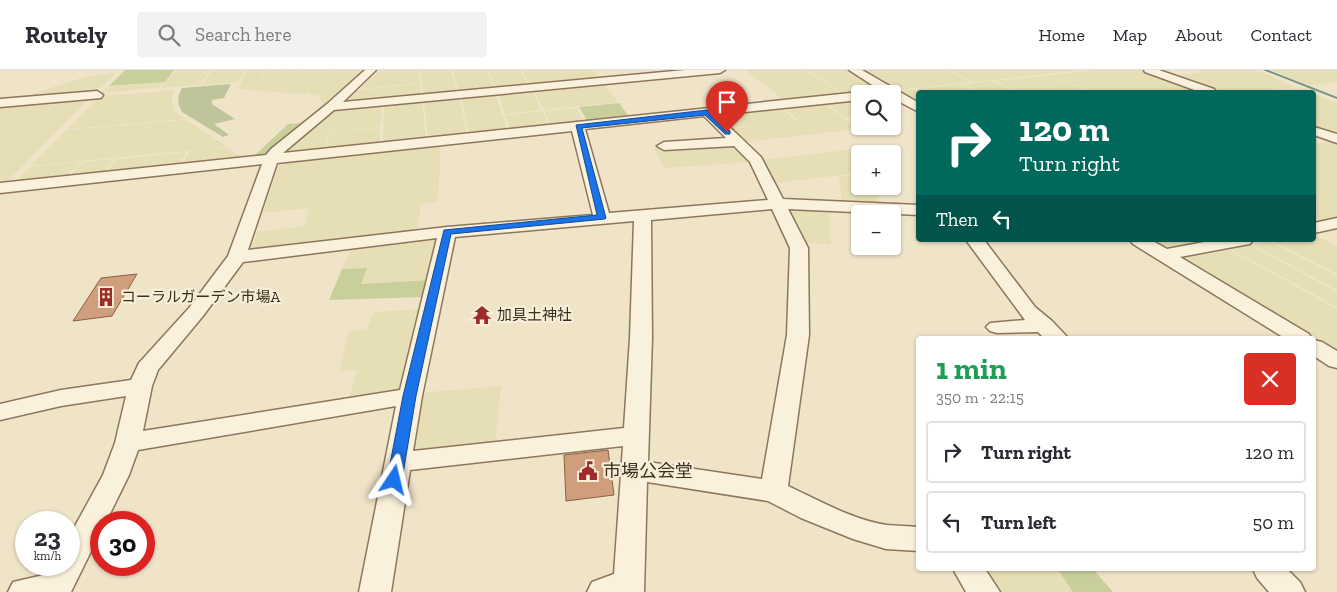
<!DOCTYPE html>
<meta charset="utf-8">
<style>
body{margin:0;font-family:"Zilla Slab","Noto Sans JP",serif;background:#f2f2f3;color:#2b2b33;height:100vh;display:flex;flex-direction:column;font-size:19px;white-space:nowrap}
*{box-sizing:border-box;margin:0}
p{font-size:16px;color:#7c7c81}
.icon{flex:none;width:28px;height:28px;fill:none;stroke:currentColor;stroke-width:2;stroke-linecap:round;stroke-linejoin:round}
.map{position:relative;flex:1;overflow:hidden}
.panel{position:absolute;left:916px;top:266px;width:400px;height:235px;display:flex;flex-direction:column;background:#fff;border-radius:5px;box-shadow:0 1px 4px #0004}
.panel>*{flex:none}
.hud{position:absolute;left:916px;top:20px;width:400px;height:152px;border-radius:5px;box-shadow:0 1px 4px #0004;background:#00695c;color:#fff;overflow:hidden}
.fabs{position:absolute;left:851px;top:15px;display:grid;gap:10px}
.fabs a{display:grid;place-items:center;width:50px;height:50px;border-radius:5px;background:#fff;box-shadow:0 1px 4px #0004;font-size:25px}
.speed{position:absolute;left:15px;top:441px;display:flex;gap:10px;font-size:25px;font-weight:700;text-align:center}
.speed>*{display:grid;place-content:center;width:65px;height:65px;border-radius:50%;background:#fff;box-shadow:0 1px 4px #0004;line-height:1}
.speed small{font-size:12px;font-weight:400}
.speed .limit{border:8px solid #d22;background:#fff;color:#111}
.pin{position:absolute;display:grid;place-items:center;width:42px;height:42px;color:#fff;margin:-51px -21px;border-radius:50% 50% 50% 0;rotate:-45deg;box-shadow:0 0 5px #0007}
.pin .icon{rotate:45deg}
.me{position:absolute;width:55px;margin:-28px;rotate:10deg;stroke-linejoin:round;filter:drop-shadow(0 0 4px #0008)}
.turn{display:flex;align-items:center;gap:18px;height:105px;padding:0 20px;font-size:22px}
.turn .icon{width:65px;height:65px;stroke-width:2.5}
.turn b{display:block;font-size:35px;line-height:42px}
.then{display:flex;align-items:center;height:48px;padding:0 20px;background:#0003;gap:10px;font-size:19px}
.round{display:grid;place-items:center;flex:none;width:52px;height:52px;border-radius:5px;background:#f2f2f3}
.overview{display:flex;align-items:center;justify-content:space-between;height:85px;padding:0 20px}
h1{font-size:30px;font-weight:700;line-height:38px;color:#1e9e55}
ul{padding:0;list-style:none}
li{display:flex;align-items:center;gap:15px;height:62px;margin:0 10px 8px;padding:0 10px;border:2px solid #e1e1e2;border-radius:5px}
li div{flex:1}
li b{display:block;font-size:19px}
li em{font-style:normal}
header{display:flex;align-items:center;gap:30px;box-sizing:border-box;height:70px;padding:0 25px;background:#fff;border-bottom:1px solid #e1e1e2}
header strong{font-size:24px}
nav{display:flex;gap:28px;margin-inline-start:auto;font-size:18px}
.search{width:350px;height:45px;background:#f2f2f3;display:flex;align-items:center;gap:12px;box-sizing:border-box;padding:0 18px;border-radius:5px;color:#7c7c81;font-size:19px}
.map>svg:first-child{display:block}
.farmland{fill:#e6deb5}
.green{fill:#c9cf9b}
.cemetery{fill:#bfc49a}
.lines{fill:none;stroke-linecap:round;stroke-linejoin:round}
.stream{fill:#6f938a;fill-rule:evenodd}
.building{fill:#cf9f7d;stroke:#8d5f41}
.minor-casing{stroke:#8d765c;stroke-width:3}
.minor{fill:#faf1dc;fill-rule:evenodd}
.route{fill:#1a73e8;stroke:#114b97}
.labels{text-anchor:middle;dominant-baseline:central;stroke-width:4.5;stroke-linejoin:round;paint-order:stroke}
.poi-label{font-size:15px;fill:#3d2e20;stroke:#f7eed8;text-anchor:start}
.near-poi-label{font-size:18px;fill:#3d2e20;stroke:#f7eed8;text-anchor:start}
</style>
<header>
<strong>Routely</strong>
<div class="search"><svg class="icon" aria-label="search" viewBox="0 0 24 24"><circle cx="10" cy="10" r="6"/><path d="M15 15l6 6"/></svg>Search here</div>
<nav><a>Home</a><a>Map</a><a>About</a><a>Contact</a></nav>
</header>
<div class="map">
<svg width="1337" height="522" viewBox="0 0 1337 522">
<rect width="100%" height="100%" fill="#f0e4c8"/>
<path class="farmland" d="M176 0H210L200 15 161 18Z
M212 0H245L239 12 202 15Z
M247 0H264L258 13 266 0H281L277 12 283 0H299L297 10 301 0H333L332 7 335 0H362L361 5 329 33 324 34 317 25 308 24 313 8 307 24 271 22V18L269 22 238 19Z
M380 0H418L420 13 360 19Z
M420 0H451L457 23 424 26Z
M453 0H487L494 19 459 23Z
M488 0H520L528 16 496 19Z
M522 0H593L600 9 530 16Z
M746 0H778L817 28 786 32Z
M779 0H806L844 26 818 28Z
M808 0H848L883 21 845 25Z
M866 0H882L914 18 899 20Z
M883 0H947L971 12 915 18Z
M949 0H1073L1075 1 973 12Z
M1095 0H1144L1205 22H1093L1051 5Z
M1198 0H1256L1296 17 1247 22H1216L1197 15 1205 14 1195 15 1173 6 1204 2Z
M1270 0H1337V12L1309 15Z
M116 3 94 24 20 28 87 6Z
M1050 5 1090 22H1055L1035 13 1053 22H1018L994 11Z
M992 11 1015 22H979L963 14Z
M164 12 159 18 101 23 107 17Z
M603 12 618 32 544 40 533 19Z
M420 14 421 26 343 34 358 20Z
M961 14 977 22H919V31L901 21Z
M531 19 541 40 505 44 498 22Z
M172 20H175L172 25 173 40 186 49 67 59 100 26Z
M495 23 508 61 469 65 461 26Z
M1314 24 1337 33V66L1314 58Z
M92 26 3 116H0V34Z
M459 27 467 65 428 69 424 30Z
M860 29V45L844 47 825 32Z
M422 30 426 70 386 74 389 71 383 74 384 34Z
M822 32 858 59 744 72 731 59 799 51 782 36Z
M382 34 380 57 325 62H329L324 80 284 83 339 38Z
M779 36 797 51 730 58 715 44Z
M576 38 585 53 551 56 544 41Z
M542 41 549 57 511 61 505 45Z
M186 50 228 77 30 96 66 60Z
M380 58V74L326 80 330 62Z
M1337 71V150L1326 152 1314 147V74Z
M441 73 438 132 421 134 417 163 251 182 257 162 305 156 309 138 263 143 280 92Z
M735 74 754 92 664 98 654 78Z
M228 78 245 90 181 96 190 81Z
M864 78 866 84H860V103L774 113 761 90Z
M186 82 178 97 104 104 117 89Z
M115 89 102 104 68 108 83 92Z
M81 92 65 108 14 113 30 97Z
M839 106 860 107V116H874L879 135 842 132Z
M828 137 831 174 805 173 787 138Z
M1314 165 1337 176V204L1273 172 1314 170Z
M432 166 440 170 430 210 360 214 367 198 342 199 353 176Z
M1154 170 1212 171 1225 170 1170 179Z
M1270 172 1337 206V220L1253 175Z
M1250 175 1337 222V237L1231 179Z
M1230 180 1337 239V280L1181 188Z
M421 239 404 320 348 331 357 300 339 301 349 261 366 260 374 242Z
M501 316 495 377 407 382 417 323Z
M978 499H1056L1073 522H995Z"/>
<path class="green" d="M125 0H174L165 12 109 16Z
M619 33 630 48 588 52 579 37Z
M305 53 266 88 253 87 288 54Z
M367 198 361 214 430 210 425 227 329 230 342 199Z
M1057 499H1093L1113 522H1073Z"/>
<path class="cemetery" d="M231 14 224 28 212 30V34L235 49 214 54 229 65 223 67 182 42C177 33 177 27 182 18Z"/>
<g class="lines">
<path class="stream" d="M1263 0H1268L1337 27V29Z"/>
</g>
<path class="building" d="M137 204 112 246 73 251 101 208Z
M608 380 614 425 566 431 564 385Z"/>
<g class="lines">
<g class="minor-casing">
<path id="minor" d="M365 0H376L343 32 685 0H725L720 3 334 40 283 83 860 22 864 23 860 24V30L717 45 761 87 783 129 919 135V145L788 139 808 178 809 265 788 416C818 430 855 451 887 455 898 456 908 456 919 457V481L886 479 853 469 801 448 768 431 647 412 644 522H587L592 512 614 504 623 376 410 400 391 522H359L396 336 138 380 129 405 106 452H101V461L71 522H8L13 512 48 504 53 495H69V467L103 405 115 373 126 326 61 336 0 350V334L61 320 131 310 139 293 189 238 228 186 262 94 0 123V113L266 85 271 79 327 34ZM704 46 726 68 664 72 657 76 664 80 734 76 750 92 768 130 609 143 585 59ZM572 61 593 145 447 157 248 180 277 93ZM772 139 790 178 787 265 762 409 648 392 652 268 651 150ZM634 151 630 268 624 358 413 381 422 326 455 167ZM437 168 400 320 143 361 152 316 158 300 203 246 243 192Z
M849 0H862L919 33V42L892 28V24H886Z
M1144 0H1159L1214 19 1216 22H1200L1145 2Z
M97 21 103 25 101 28 0 37V29Z
M1314 57 1337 64V73L1314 65Z
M1337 148V158L1314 163V153Z
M966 170H984L1035 237 1052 251 1069 269H1045L1038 262 997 263 990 261 986 257 990 253 1025 250Z
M1130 170H1151L1167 179 1215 170H1253L1250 174 1244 175 1180 187 1309 264 1312 269H1286L1133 174Z
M1314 270 1322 272 1337 281V298L1329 296 1314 286Z
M953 499H985L1000 522H966Z
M1253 499H1287L1300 512 1305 522H1269L1257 508Z"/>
</g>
<use href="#minor" class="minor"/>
</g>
<path class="route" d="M707 40 730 61V64H725L705 45 582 58 606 148 605 149 451 164 416 326 402 410 400 414 394 416 389 414 387 410 403 326 444 160 597 145 576 55Z"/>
<defs>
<g id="building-bare" transform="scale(1.5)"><path d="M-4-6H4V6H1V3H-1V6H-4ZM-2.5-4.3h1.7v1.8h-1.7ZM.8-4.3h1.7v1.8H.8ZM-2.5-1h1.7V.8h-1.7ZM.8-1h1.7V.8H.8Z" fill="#9e2a2b" stroke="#f7eed8" stroke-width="2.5" paint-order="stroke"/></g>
<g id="temple-bare" transform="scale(1.5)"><path d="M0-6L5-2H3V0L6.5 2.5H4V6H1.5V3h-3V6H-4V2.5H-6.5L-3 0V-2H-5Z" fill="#9e2a2b" stroke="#f7eed8" stroke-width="2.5" paint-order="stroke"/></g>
<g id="civic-bare" transform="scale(1.5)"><path d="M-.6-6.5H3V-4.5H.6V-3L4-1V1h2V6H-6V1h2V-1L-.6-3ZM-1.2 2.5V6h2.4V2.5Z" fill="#9e2a2b" stroke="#f7eed8" stroke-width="2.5" paint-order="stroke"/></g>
</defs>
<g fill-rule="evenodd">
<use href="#building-bare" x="106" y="227"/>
<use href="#temple-bare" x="482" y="245"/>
<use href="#civic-bare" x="588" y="401"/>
</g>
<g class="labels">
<g class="poi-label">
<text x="121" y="227">コーラルガーデン市場A</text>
<text x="497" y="245">加具土神社</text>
</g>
<g class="near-poi-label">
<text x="603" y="401">市場公会堂</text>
</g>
</g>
</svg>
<div class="fabs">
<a><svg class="icon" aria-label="search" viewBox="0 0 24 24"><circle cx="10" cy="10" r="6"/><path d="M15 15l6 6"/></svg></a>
<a>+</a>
<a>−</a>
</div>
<div class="speed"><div>23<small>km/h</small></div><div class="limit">30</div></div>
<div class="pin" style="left:727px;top:62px;background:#d93025"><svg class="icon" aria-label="arrive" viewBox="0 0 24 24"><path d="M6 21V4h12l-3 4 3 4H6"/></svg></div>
<svg class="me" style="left:394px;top:410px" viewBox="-20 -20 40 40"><path d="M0-17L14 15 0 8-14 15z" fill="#1a73e8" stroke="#fff" stroke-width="4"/></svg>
<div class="hud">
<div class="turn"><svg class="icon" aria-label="right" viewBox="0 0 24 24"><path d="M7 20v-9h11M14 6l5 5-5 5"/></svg><div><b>120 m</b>Turn right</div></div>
<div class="then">Then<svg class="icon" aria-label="left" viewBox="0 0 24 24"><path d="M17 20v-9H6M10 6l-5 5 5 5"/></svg></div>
</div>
<section class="panel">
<div class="overview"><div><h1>1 min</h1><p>350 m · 22:15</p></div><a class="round" style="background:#d93025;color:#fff"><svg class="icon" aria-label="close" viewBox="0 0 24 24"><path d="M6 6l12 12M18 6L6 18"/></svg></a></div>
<ul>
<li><svg class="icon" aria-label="right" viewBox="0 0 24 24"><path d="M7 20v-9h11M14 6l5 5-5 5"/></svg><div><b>Turn right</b></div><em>120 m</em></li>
<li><svg class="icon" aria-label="left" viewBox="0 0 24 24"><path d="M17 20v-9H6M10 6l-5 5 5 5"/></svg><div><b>Turn left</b></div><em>50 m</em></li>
</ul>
</section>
</div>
